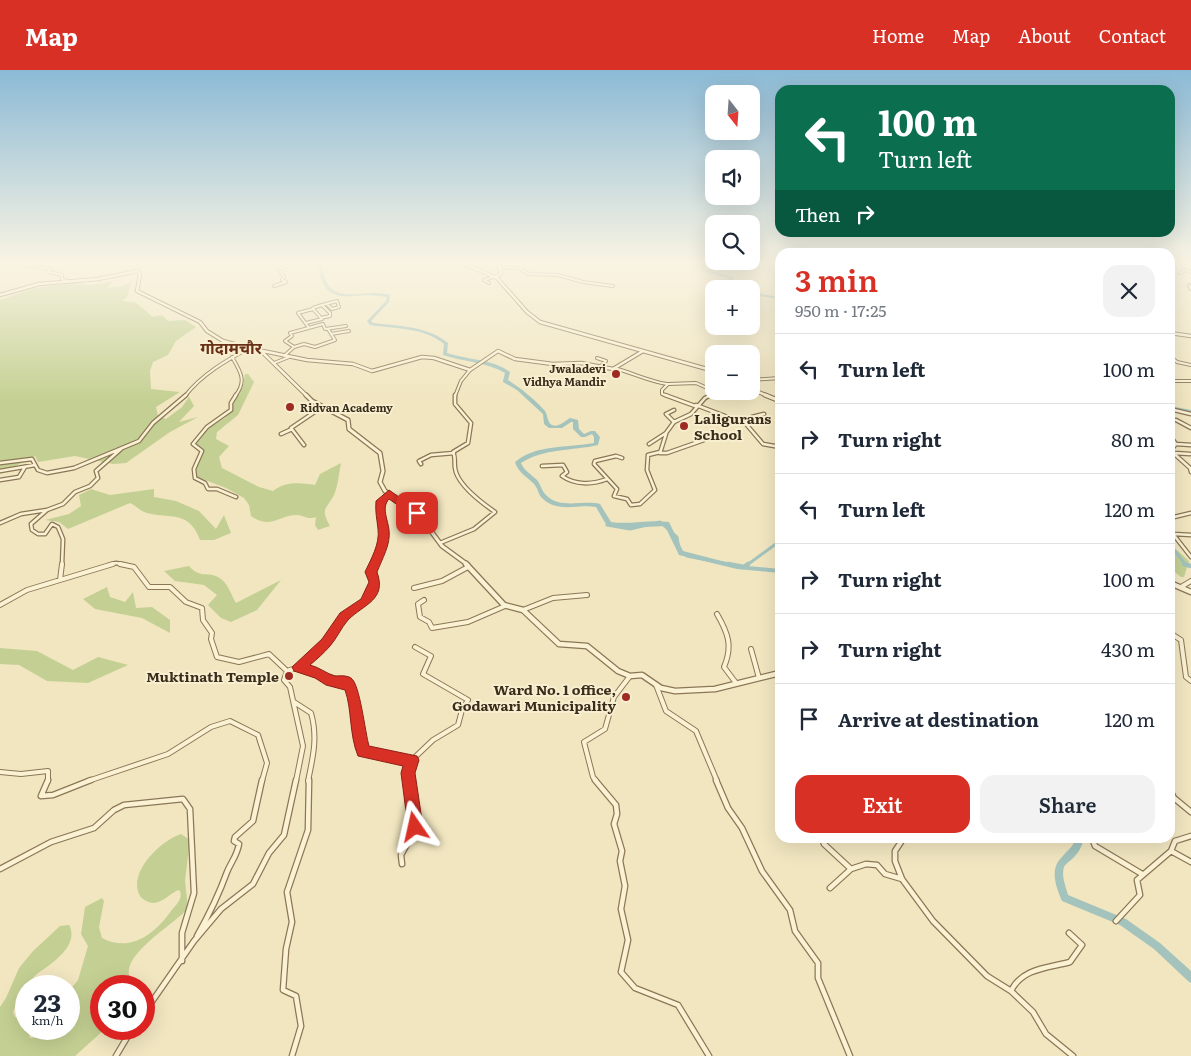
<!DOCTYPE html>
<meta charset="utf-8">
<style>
body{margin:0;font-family:Literata,"Noto Sans Devanagari",serif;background:#f2f2f3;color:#1f2937;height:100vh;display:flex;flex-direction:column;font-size:19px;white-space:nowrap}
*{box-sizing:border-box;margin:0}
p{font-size:16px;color:#747a83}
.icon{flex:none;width:28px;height:28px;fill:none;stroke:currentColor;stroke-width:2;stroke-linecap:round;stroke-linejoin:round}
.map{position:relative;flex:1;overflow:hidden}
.drawer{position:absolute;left:775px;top:178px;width:400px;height:595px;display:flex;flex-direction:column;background:#fff;border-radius:15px;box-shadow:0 5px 20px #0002}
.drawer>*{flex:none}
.hud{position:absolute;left:775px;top:15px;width:400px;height:152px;border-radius:15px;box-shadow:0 5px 20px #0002;background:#0b6e4f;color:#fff;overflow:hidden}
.needle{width:32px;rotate:163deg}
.tools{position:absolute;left:705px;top:15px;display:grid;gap:10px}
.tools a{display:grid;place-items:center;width:55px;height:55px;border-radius:10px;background:#fff;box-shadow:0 5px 20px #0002;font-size:25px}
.speed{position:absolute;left:15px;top:905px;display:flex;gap:10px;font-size:25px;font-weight:700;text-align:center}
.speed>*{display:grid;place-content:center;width:65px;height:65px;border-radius:50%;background:#fff;box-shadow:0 5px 20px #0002;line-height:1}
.speed small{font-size:12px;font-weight:400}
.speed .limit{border:8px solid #d22;background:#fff;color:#111}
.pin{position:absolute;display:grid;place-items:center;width:42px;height:42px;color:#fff;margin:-21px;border-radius:10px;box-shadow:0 2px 8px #0006}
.me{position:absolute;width:55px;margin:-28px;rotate:349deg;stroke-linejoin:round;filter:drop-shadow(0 0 4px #0008)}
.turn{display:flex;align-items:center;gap:18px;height:105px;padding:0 20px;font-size:22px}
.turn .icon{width:65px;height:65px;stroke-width:2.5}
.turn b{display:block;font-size:35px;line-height:42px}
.then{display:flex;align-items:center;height:48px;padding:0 20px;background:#0003;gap:10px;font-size:19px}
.round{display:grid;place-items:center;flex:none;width:52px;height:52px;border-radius:15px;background:#f2f2f3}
.summary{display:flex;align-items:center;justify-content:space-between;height:85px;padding:0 20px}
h1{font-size:30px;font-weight:600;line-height:38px;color:#d93025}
.primary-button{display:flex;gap:10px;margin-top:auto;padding:10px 20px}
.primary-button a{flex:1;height:58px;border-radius:15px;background:#d93025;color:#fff;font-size:20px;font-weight:600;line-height:58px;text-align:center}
.primary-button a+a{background:#f2f2f3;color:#1f2937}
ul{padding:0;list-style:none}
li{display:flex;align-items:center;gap:15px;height:70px;padding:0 20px;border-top:1px solid #e0e1e3}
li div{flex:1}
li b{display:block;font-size:19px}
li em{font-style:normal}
header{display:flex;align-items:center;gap:30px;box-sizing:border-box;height:70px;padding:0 25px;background:#d93025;color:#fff}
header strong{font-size:24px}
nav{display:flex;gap:28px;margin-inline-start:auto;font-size:18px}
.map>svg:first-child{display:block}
.green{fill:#c4d093}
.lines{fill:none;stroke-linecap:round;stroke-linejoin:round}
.canal-far1{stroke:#a3c3bc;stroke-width:3}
.canal{stroke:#a3c3bc;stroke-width:4.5}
.river{fill:#a3c3bc;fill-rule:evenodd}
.minor-far3-casing{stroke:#8b7757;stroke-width:4}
.minor-far2-casing{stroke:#8b7757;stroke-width:5}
.minor-far1-casing{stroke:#8b7757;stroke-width:6}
.minor-casing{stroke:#8b7757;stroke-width:7}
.tertiary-far2-casing{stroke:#8b7757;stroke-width:4.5}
.tertiary-far1-casing{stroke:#8b7757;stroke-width:5.5}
.tertiary-casing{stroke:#8b7757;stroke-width:7}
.minor-far3{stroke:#fbf2d4;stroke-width:2}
.minor-far2{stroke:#fbf2d4;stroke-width:2.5}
.minor-far1{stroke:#fbf2d4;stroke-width:4}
.minor{stroke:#fbf2d4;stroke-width:4.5}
.tertiary-far2{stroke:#fbf2d4;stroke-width:2.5}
.tertiary-far1{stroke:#fbf2d4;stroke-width:3}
.tertiary{stroke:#fbf2d4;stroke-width:4.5}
.route{fill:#d93025;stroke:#8d1f18}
.poi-dot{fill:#9e2b22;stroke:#f8efd0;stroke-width:2}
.labels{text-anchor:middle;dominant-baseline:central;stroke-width:4;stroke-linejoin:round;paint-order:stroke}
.far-poi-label{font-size:11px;font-weight:bold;fill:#3a2d1c;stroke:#f8efd0;text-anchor:end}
.poi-label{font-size:14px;font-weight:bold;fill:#3a2d1c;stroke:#f8efd0;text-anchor:end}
.far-district-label{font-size:16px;font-weight:bold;fill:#693018;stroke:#f8efd0}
</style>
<header>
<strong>Map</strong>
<nav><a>Home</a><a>Map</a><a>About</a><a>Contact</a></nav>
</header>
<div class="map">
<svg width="1191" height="986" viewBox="0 0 1191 986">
<rect width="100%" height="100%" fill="#f1e6c0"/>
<path class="green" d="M113 211 107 218 123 216 132 211 127 227 122 231 135 232 153 247 162 245 168 251 185 250 196 257 176 271 168 285 153 292 150 301 151 319 180 322 156 337 158 346 166 349 182 337 189 327 194 336 179 352 198 347 170 362 126 393 113 394 75 386 38 392 35 386 0 404V230L34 218 74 213 92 215Z
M245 304H248L254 312 238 345 217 362 216 369 229 376 219 387 222 398 259 417 273 421C287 411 299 413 315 415L320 404 341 393C339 403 338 416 334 425 326 440 320 438 330 456L318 460 315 455 316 447C308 450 305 446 297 445 279 445 270 460 251 446L249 435 244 428 226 418 197 407 195 398 202 383 195 372 207 359 225 348 233 339 234 329 243 317Z
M91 419 110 425 154 419V427L176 431 199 441 216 459 224 445 231 463 214 470H200C189 440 171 449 147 443 142 442 136 436 130 433L68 459 59 452 45 450 69 444 81 436 79 425Z
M1170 474 1189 491 1184 507H1181L1170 498Z
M189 496C201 509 205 501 218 507 228 512 231 525 236 533L281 510 257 540 231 552 221 548 208 535 217 525 204 515 175 511 164 501Z
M107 517 110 527 125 532 133 522 136 538 152 537 170 550V563L142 548 95 539 83 529Z
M0 578 37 581 73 600 98 587 128 595 88 613 47 611 19 595 0 594Z
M181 764 190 770 185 811 188 838C177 854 106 891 136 916H101V959H105L75 986H0V937L6 928 19 898 33 881 60 856 69 855C80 875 52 894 38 903 29 910 18 930 13 942L15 947 23 949 26 953 30 968 40 967 45 959H69V921L78 910 88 876 81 864 85 837 102 828 104 831 99 857 102 868C130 883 155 864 171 841 176 835 183 829 180 821L178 820C170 824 163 832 154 833 149 833 143 830 140 826 127 803 160 771 181 764Z"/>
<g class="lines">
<path class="canal-far1" d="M607 455 630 459 660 452 677 467 679 480 687 486 734 495
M1170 475 1186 495
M747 495 780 471"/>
<path class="canal" d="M728 494 744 497 748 494
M1184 494 1191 496"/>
<path class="river" d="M318 193H322C323 201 324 209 329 216 338 229 361 223 375 223 380 223 385 224 390 225L389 232 371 251 373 253C398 256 428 256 448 273L447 283C468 290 493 289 510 302L508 310C522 319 534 329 545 341 548 345 547 353 552 355 558 358 565 351 570 348L578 350 579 359 584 364 591 361H595L600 367 598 375C572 381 544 378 521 393 524 401 531 404 537 410 541 415 542 422 547 426 560 439 583 430 600 434L611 452C630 455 650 449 669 452L683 481 737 495 780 499V503L737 499 679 485 665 456 624 458 609 456H607L596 437C578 434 558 443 543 429 538 425 538 417 533 413 526 406 518 402 515 392 536 374 568 378 594 373V367L592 364 585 367H581L573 359V352H571L562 358H549L544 354 543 344 517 320 503 312V311L505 303C486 292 464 292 443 285L444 274C424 257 395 259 370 255L367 251 386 231 387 227C380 226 373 225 366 225 348 226 329 231 321 209 319 204 319 198 318 193Z
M701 193H708L704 195 705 199 733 207V209L729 213 731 214 756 216 761 224 780 227V229L758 226 753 218C743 216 733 219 724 213L729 208 702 201Z
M1170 336 1191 340V344L1170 340Z
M1076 768H1084C1082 775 1080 781 1075 786 1072 790 1066 793 1064 797 1061 806 1066 817 1068 825L1126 849 1160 873 1191 901V913L1188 911 1154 879 1120 855 1062 831C1056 817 1049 799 1062 787 1068 780 1073 777 1076 768Z"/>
<g class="minor-far3-casing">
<path id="minor-far3" d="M16 193C28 194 38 198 49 199V202L62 205V209L68 212
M315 193H325
M498 197 518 198 529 204 558 205 583 212 613 216
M1180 203 1186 200 1191 202
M489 213 484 210 493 207
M1189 215 1191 219
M274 216 286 212 282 210 284 207 279 199 295 193
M322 235 337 231 339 237 332 239 327 234
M313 238 322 235 330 243V246L321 248
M306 253 322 249 313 239 298 243 309 258
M331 264 349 261
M780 269V274
M294 277 304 274 315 277 335 270 328 259
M284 286 294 277 285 271 292 266 290 263 323 254 325 259 346 256
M1170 286 1177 292 1191 295
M232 287C241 302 247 312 235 326
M597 288 606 291 600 297
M274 293 289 287
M614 298C633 303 648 311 667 314
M751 310 780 308
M1170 311H1191
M185 326C202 304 227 290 251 277
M455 326 461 311 470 300
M668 326 662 324V320L668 314 696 313 714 321
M708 326 718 321"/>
</g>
<g class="minor-far2-casing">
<path id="minor-far2" d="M236 325 231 333V340L207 357 193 374 202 381 194 399 195 408 205 413 208 419H217L236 427
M665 325 695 336
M696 335 746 354 763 374 780 377
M1170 339 1191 344
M674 340 666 344 674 352
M1176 350 1191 358
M746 354 752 347 764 344
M281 364 292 359
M666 364 660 383H667L704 370
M1170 366 1176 374 1171 380
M649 374 666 363 674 352 691 344 705 328 711 325
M1176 374 1191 375
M304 375 291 358 322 337
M1170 380 1190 398 1191 402
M1174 383 1190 384
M622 388 616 386 595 391 594 394 617 419 614 426 627 429 631 435 640 434 655 420 647 400 648 385 660 382
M0 393 32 389 38 400 47 403 74 398 139 371 153 353 186 325
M421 394 419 391 431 385 454 383
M542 396 563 395 567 402 562 406C575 415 592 415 607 409
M0 401 35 395
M0 410 19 407 25 397
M1170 448 1191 443
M1170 450 1173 464 1191 487
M0 453 21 444 47 440
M1174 464 1191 465
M440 473 474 459 495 442C482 433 457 415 455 398 454 391 456 388 453 382L468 373 471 353 455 334V325
M62 495 63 469 58 457 52 454 45 464H38L32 460 31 454 47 440 63 434 75 422 90 416 98 408 96 401 121 379
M109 495 116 493 126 495
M374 495 382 469 381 439 389 423"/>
</g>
<g class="minor-far1-casing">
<path id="minor-far1" d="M120 494 134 497 149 517H170L186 532 202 538 203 550 212 563 211 569 217 587 239 592 269 584 287 601
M60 510 62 494
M1181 517 1191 511
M414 518 442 511 468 497
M424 530 418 534 420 547 429 552 432 558 468 552 505 536
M0 535 27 520 113 494
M523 540 553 528 587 525
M717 544C728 563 733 576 724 597L736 613
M1170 563 1181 570 1186 607 1191 611
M751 579 759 608
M299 597 346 612 353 625 363 681 412 690 433 670 458 655 462 640 468 630 423 604 431 586 415 577
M656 615 666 641 696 661 717 711
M294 632 311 643C318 667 313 687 308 711
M0 702 21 704 48 701V711
M88 711 168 684 211 657 230 651 258 665 267 693 262 711
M296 711 303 676 290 617 284 610 287 601 299 597 326 572 344 546 365 532 375 512 371 502 375 494
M409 711 408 703 412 690
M596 711 593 707 584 672 605 659 614 627 630 606"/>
</g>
<g class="minor-casing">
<path id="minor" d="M48 710 41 726 53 725 91 710
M595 710 616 735 617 744 614 754 622 781 620 791 625 816 621 839 628 870 621 902 635 918 678 935 709 986
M716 710 728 738 742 758 762 801 790 840 795 861 818 893V908L850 986
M1170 720 1174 728 1191 742
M822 768 824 774 851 799 830 818
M897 768 901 772 895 781V791L902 809 933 851 987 906 1011 921 1033 942 1046 964 1073 986
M1092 768 1095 776 1142 804
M1171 781 1191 792
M402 794 401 785 415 760 409 710
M0 799 51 772 94 758 114 740 124 735 183 729 190 739 194 823 182 863V891
M851 799 866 794 877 795 885 804 902 809
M1116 851 1140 825 1137 810 1171 781 1175 771 1191 766
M197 866C210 843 218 827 227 802 231 792 237 786 239 774L234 771 235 767 253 751 262 710
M1011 921C1022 898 1048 898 1070 892L1082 875 1069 863
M144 943 194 871 221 839 253 814 269 783 284 765 296 710
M116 986 132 959
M292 986 301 956 296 926 283 920 286 879 292 852 287 822 308 760 309 710"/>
</g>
<g class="tertiary-far2-casing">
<path id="tertiary-far2" d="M462 193 497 208 527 242 540 252 714 301
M494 207 501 204 499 193
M0 225 39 214 98 209 138 201 140 204 137 221 200 252 207 261 223 271 261 281 307 326
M1170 263 1191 266
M263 281 307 290 353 294 372 301 422 287 434 288 470 300 498 281 515 289 553 294 581 293 613 299 643 281
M751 319 768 326"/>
</g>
<g class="tertiary-far1-casing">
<path id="tertiary-far1" d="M306 325 312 331 348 350 349 359 380 383 383 401 380 412 385 421 422 449 442 476 468 495
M765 325 780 331"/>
</g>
<g class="tertiary-casing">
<path id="tertiary" d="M466 494 504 535 523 540 559 574 587 576 618 601 630 606 642 605 661 618 675 621 715 619 780 603
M1170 513 1191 522"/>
</g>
<use href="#minor-far3" class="minor-far3"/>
<use href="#minor-far2" class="minor-far2"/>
<use href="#minor-far1" class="minor-far1"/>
<use href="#minor" class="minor"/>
<use href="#tertiary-far2" class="tertiary-far2"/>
<use href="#tertiary-far1" class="tertiary-far1"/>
<use href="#tertiary" class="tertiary"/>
</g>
<linearGradient id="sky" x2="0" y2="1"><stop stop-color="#8cbad6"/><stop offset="0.58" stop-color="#f9f4e3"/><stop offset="1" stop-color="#f9f4e3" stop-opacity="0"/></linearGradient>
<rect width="1191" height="331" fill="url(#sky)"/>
<path class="route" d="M389 420 422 443 421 446H413L389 429C381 437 388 450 389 460 391 474 382 489 377 502 387 530 364 534 348 550 341 558 337 568 330 576 324 583 317 589 310 595 319 597 327 604 335 606 340 606 346 605 351 608 360 614 365 662 369 676L417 686 419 690 415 703 423 757 421 762 415 764 410 762 408 757 401 703 403 696 358 686C349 664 352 639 345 620L326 615 315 608 294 601 292 597 322 569 340 543 361 529 369 512 365 502C371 489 380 474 378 459 377 449 375 442 376 431Z"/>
<g class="poi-dot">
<circle cx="616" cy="304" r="5"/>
<circle cx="290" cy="337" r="5"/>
<circle cx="684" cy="356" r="5"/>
<circle cx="289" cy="606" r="5"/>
<circle cx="626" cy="627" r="5"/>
</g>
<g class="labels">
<g class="far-poi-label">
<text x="606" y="298">Jwaladevi<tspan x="606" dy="13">Vidhya Mandir</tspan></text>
<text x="300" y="337" text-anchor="start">Ridvan Academy</text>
</g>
<g class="poi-label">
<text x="694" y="348" text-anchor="start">Laligurans<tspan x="694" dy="16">School</tspan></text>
<text x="279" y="606">Muktinath Temple</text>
<text x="616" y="619">Ward No. 1 office,<tspan x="616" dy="16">Godawari Municipality</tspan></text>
</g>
<g class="far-district-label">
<text x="231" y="277">गोदामचौर</text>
</g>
</g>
</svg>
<div class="tools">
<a><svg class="needle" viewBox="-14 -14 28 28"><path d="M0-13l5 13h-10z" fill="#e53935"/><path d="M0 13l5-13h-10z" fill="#747a83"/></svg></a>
<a><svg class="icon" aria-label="sound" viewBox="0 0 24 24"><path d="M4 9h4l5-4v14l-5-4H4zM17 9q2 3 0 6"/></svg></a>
<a><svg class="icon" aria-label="search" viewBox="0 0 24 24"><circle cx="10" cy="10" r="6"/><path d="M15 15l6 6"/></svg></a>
<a>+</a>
<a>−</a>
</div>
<div class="speed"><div>23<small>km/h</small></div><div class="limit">30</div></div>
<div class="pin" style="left:417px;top:443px;background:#d93025"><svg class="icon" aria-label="arrive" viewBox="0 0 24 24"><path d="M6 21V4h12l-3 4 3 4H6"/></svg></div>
<svg class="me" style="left:415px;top:757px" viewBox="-20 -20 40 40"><path d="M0-17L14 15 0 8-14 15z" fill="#d93025" stroke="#fff" stroke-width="4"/></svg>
<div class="hud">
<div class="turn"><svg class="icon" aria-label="left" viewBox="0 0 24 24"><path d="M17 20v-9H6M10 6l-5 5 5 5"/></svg><div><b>100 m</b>Turn left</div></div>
<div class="then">Then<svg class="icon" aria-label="right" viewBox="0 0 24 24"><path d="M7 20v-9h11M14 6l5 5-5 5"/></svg></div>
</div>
<section class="drawer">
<div class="summary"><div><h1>3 min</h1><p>950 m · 17:25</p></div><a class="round"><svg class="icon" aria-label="close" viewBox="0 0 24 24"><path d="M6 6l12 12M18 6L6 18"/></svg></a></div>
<ul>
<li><svg class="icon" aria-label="left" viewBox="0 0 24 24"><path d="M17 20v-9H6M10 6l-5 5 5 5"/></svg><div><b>Turn left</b></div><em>100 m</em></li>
<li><svg class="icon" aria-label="right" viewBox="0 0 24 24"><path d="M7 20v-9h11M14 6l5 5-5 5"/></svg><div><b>Turn right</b></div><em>80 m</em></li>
<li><svg class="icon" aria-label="left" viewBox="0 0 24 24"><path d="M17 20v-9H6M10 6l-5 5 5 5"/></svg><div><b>Turn left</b></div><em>120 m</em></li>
<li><svg class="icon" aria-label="right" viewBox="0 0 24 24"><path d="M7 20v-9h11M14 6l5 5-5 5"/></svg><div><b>Turn right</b></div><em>100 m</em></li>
<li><svg class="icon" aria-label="right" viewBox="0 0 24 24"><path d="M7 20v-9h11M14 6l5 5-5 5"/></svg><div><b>Turn right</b></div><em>430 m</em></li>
<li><svg class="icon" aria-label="arrive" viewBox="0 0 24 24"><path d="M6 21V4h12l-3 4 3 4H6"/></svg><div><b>Arrive at destination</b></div><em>120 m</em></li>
</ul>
<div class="primary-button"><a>Exit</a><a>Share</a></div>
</section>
</div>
